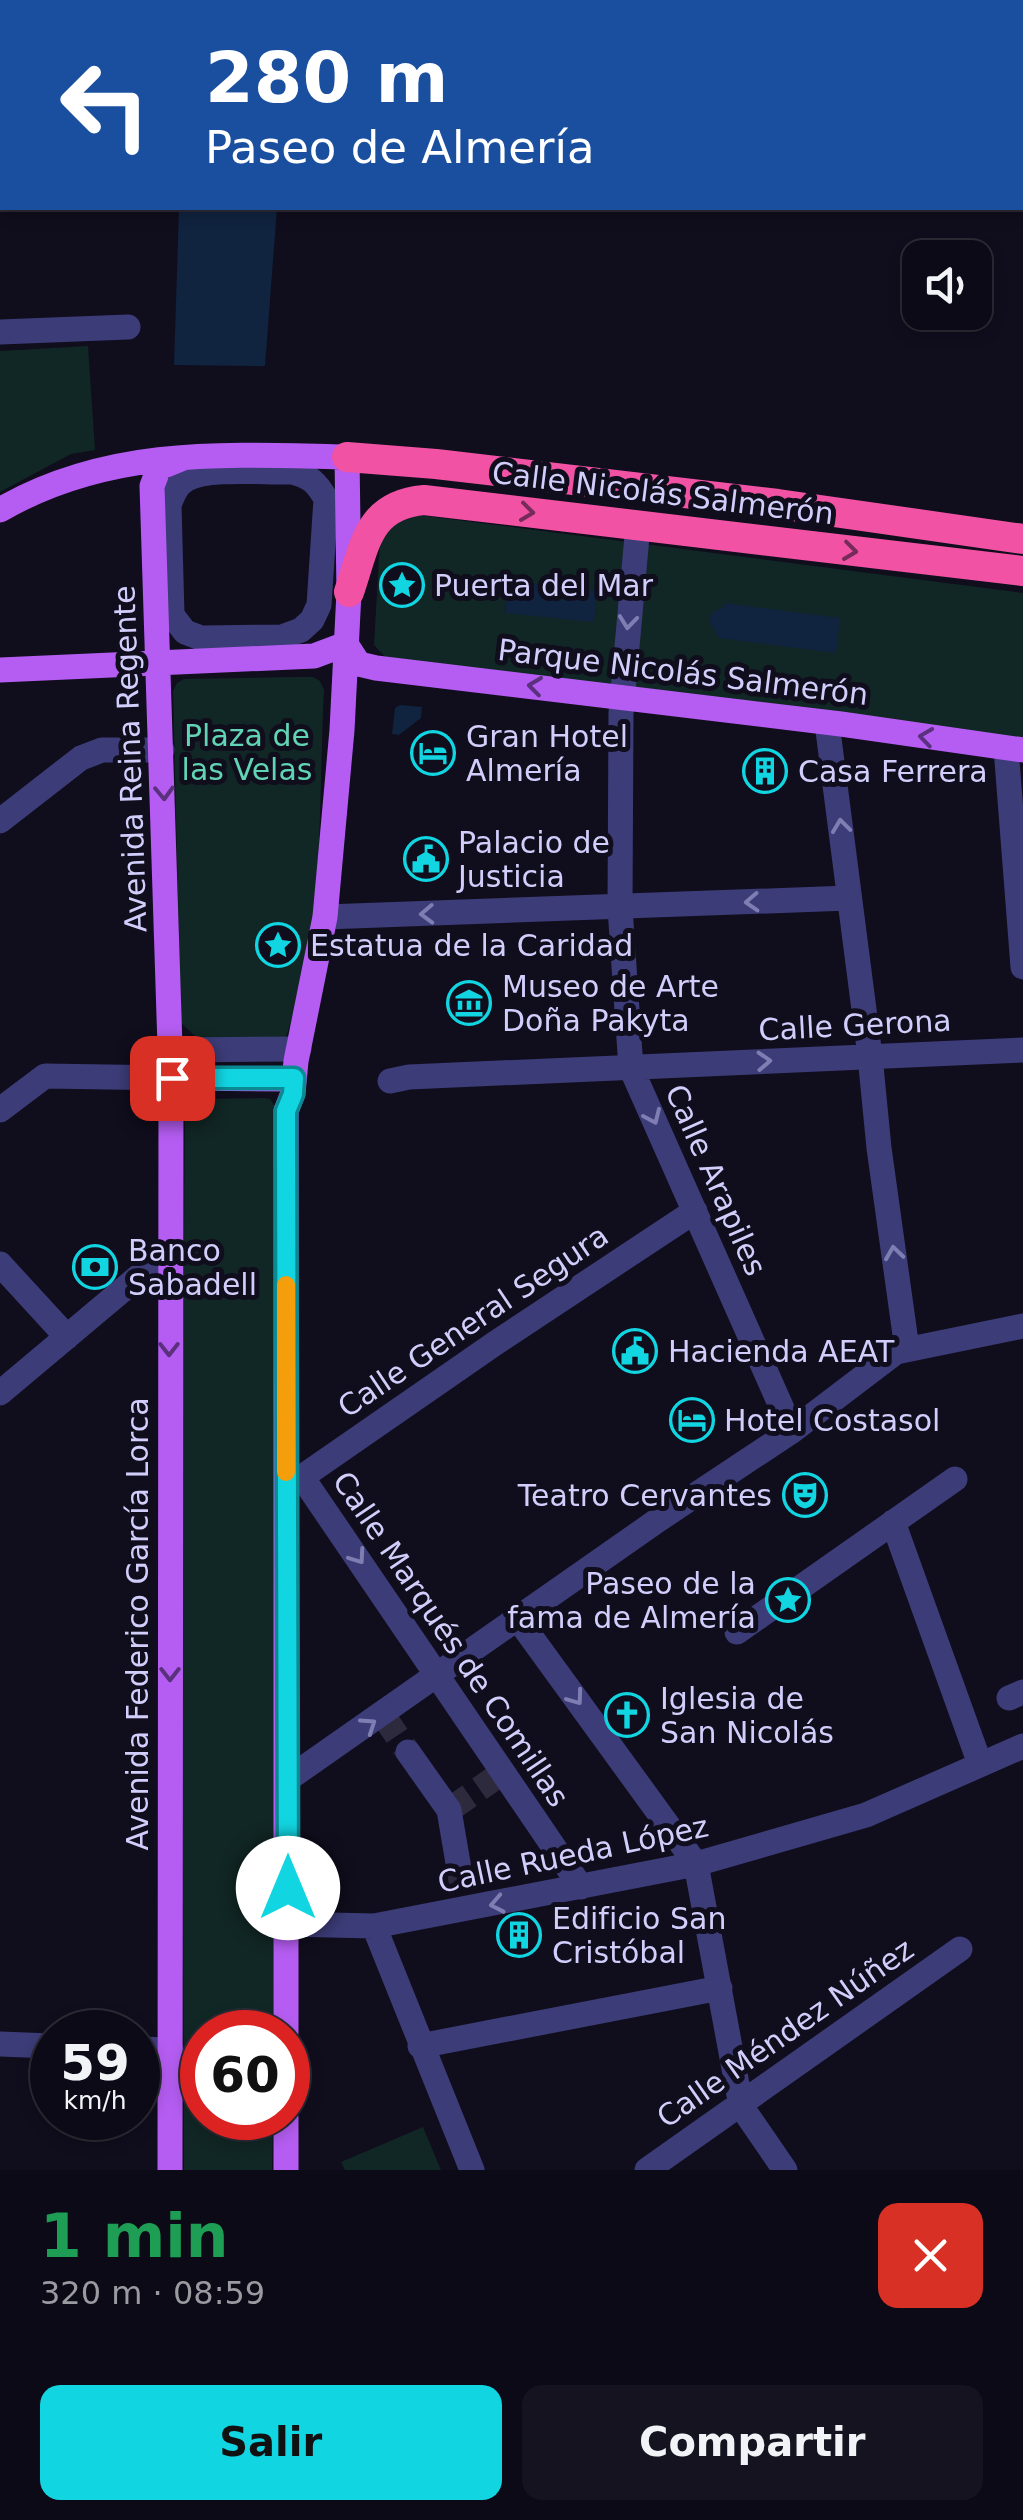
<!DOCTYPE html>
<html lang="es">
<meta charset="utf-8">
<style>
body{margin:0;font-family:"DejaVu Sans",sans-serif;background:#15131f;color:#f1f3f6;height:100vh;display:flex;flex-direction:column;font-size:38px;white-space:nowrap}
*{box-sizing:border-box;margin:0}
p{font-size:32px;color:#9a9aa1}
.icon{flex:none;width:55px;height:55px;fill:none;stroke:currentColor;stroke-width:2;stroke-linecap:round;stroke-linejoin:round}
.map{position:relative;height:2170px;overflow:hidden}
.panel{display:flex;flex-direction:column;background:#0c0a16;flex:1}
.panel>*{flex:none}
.top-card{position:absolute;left:0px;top:0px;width:1025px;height:210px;box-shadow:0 5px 15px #0003,0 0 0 2px #2c2b35;background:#1a4fa0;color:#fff;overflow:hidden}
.tools{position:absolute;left:902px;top:240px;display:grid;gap:20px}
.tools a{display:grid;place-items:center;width:90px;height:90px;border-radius:20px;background:#0c0a16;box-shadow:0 5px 15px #0003,0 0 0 2px #2c2b35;font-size:50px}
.speed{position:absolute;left:30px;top:2010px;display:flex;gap:20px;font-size:50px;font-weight:700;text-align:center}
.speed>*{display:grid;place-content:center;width:130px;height:130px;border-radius:50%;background:#0c0a16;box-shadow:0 5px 15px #0003,0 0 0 2px #2c2b35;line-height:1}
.speed small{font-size:25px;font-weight:400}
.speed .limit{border:15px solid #d22;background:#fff;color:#111}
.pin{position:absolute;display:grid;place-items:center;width:85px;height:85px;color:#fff;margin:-42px;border-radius:20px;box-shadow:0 5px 15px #0006}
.me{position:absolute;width:110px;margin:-55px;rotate:0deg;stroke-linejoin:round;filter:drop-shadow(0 0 8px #0008)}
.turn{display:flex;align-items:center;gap:35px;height:210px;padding:0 40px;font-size:45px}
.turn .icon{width:130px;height:130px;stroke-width:2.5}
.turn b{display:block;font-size:70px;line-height:85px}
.round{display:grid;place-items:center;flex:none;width:105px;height:105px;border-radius:20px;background:#15131f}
.summary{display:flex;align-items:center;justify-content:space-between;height:170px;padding:0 40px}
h1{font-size:60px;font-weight:700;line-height:75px;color:#1e9e55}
.button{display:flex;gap:20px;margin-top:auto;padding:20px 40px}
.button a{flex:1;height:115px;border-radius:20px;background:#12d5e2;color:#111;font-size:40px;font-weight:700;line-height:115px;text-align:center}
.button a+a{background:#15131f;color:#f1f3f6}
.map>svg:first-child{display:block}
.green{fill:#112725;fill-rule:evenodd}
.water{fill:#10233f}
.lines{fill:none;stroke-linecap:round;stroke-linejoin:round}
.minor-tunnel{stroke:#2d2a3e;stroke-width:25;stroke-dasharray:25 12;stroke-linecap:butt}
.minor{stroke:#3c3c78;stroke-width:25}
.major{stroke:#b55df2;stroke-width:25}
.highway{stroke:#f152a4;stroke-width:30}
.oneway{stroke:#752c5a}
.oneway2{stroke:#7f7eb3}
.oneway3{stroke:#5a317d}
.route-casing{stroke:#0c8a93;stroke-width:25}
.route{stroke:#12d5e2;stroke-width:18}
.slow{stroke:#f59e0b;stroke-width:18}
.labels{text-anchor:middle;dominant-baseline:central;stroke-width:10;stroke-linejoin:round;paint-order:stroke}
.street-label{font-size:30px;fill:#d1cefb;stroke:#100d1d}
.poi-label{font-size:30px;fill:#d1cefb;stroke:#100d1d;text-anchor:start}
.park-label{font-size:30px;fill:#60d4b3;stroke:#100d1d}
</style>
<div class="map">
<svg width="1023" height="2170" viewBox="0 0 1023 2170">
<rect width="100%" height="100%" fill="#100d1d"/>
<path class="green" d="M88 346 95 450 71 454 0 492V351Z
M418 515 1023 593V740L390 662 374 645 380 541 393 524ZM509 581 596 591H597L505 612Z
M294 677H313L320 681 324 690C318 804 326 930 285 1039H198L181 1023 173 691 177 683 184 679Z
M265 1098 270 1099 278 1110 273 2032H202V2118H273L272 2170H184L182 1512 185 1105 193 1099Z
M423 2127 441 2170H345L341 2162Z"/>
<path class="water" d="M0 0H106L2 2V68Z
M114 0H361L358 2Z
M179 208H277L265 366 174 365Z
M508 581 597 591 594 622 505 613Z
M724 603 840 618 836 653 719 638 709 621 712 613 724 607Z
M400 705 422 707 421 718 399 735 392 734 395 708Z"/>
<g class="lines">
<path class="minor-tunnel" d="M383 1715 408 1752
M449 1810 502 1773
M458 1863 466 1910"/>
<path class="minor" d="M0 332 128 327
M292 472C310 476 317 483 326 499L319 605 312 620 301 630 282 637 201 638 185 632 172 615 169 505C173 495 176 485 187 479 209 467 266 473 292 472Z
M638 525 621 713 620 908 631 1068 792 1431
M827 723 870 1056 879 1148 907 1349
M1006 748 1023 967
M0 821 81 758 102 750H162
M325 917 849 898
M171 1046 178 1050 299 1049
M390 1081 409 1077 1023 1050
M0 1110 45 1076 171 1078
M0 1264 67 1337
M0 1393 169 1251
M287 1476 302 1477 497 1342 695 1211
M302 1477 581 1887
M893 1522 980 1764
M518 1619 696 1864 741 2106 785 2170
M737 1632 955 1479
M1009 1698 1023 1692
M408 1752 449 1810 458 1863
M288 1779 658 1520 792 1431 896 1352 1023 1326
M287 1924 374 1926 696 1864 866 1815 1023 1746
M374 1926 472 2170
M0 2044 52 2046
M420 2046 720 1988
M138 2049 171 2050
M647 2170 960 1949"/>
<path class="major" d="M0 510C108 447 226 454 347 457L349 592 342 730 325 917 296 1061 293 1093 286 1111V2032
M346 644 359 664 376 668 841 724 1023 750
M0 670 314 656 346 644
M171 1078 294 1079
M170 2170 171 1078 152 486 159 468 181 459
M286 2170V2118"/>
<path class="highway" d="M347 457 436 464 778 504 1023 539
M349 592C365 546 367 505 424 500L1023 571"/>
</g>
<defs><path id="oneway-chevron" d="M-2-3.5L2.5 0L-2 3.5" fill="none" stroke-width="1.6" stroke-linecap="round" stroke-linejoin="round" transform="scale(2.5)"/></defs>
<g class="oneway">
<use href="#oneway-chevron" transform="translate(527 512) rotate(7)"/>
<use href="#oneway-chevron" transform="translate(850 551) rotate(7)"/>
</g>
<g class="oneway2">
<use href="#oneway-chevron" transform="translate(628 622) rotate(96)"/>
<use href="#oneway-chevron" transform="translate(841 826) rotate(-97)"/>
<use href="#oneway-chevron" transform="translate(752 902) rotate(177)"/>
<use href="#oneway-chevron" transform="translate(427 914) rotate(178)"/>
<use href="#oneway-chevron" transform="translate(764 1061) rotate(-3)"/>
<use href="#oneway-chevron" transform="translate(653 1117) rotate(66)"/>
<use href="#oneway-chevron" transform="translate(894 1253) rotate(-98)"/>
<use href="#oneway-chevron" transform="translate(358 1557) rotate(55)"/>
<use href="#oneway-chevron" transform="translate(576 1698) rotate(54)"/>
<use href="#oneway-chevron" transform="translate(369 1725) rotate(-34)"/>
<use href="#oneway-chevron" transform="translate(497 1904) rotate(169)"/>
</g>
<g class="oneway3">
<use href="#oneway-chevron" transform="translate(535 686) rotate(-173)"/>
<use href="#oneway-chevron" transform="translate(926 737) rotate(-172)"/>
<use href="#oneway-chevron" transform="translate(164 793) rotate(88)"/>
<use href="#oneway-chevron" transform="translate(169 1349) rotate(90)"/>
<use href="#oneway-chevron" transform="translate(170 1674) rotate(90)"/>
</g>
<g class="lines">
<g class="route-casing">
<path id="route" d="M172 1078H294L293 1094 286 1111V1139L288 1888"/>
</g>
<use href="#route" class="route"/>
<path class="slow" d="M286 1285V1472"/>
</g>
<defs>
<g id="sight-ring" transform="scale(2.25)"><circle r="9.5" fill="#100d1d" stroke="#12d5e2" stroke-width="1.5"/><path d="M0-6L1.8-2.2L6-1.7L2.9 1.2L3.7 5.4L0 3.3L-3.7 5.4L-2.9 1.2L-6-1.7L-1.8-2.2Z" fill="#12d5e2"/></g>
<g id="hotel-ring" transform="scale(2.25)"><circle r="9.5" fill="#100d1d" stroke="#12d5e2" stroke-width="1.5"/><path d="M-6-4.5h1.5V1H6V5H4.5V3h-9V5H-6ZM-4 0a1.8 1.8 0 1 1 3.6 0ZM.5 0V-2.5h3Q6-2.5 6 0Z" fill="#12d5e2"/></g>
<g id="building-ring" transform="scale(2.25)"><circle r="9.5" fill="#100d1d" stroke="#12d5e2" stroke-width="1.5"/><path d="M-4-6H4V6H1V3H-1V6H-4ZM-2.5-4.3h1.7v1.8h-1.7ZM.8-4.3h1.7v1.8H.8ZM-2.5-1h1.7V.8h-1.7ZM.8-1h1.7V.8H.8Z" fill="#12d5e2"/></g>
<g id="civic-ring" transform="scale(2.25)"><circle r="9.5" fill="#100d1d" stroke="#12d5e2" stroke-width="1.5"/><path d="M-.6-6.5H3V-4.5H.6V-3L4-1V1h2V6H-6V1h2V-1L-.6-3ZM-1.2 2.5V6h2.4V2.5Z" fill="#12d5e2"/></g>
<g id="museum-ring" transform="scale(2.25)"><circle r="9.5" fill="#100d1d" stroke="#12d5e2" stroke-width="1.5"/><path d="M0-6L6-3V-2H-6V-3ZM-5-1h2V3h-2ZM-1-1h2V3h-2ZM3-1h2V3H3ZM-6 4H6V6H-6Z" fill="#12d5e2"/></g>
<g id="bank-ring" transform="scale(2.25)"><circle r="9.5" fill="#100d1d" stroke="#12d5e2" stroke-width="1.5"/><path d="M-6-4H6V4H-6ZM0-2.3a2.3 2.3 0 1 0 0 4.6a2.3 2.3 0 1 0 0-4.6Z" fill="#12d5e2"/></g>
<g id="theatre-ring" transform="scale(2.25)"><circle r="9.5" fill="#100d1d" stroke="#12d5e2" stroke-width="1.5"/><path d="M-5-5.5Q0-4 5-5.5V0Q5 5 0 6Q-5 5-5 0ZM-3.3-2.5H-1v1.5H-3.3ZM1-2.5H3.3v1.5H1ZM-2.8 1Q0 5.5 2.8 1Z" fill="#12d5e2"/></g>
<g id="church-ring" transform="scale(2.25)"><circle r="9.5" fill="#100d1d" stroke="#12d5e2" stroke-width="1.5"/><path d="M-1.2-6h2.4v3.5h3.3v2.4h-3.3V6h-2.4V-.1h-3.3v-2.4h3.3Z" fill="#12d5e2"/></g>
</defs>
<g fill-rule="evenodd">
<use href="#sight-ring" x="402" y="585"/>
<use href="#hotel-ring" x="433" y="753"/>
<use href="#building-ring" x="765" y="771"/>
<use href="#civic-ring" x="426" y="859"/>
<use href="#sight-ring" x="278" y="945"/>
<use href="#museum-ring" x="469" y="1003"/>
<use href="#bank-ring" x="95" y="1267"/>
<use href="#civic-ring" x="635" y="1351"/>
<use href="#hotel-ring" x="692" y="1420"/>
<use href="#theatre-ring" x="805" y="1495"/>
<use href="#sight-ring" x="788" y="1600"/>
<use href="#church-ring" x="627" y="1715"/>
<use href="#building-ring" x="519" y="1935"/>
</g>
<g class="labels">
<g class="street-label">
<text transform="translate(663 493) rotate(7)">Calle Nicolás Salmerón</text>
<text transform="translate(683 672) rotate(7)">Parque Nicolás Salmerón</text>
<text transform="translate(130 759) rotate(-92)">Avenida Reina Regente</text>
<text transform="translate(855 1025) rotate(-3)">Calle Gerona</text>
<text transform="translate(716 1180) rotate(66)">Calle Arapiles</text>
<text transform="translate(473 1321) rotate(-34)">Calle General Segura</text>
<text transform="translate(137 1624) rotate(-90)">Avenida Federico García Lorca</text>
<text transform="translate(451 1639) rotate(56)">Calle Marqués de Comillas</text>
<text transform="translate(573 1854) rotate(-12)">Calle Rueda López</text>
<text transform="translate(785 2033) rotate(-35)">Calle Méndez Núñez</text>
</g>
<g class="poi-label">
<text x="434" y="585">Puerta del Mar</text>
<text x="466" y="736">Gran Hotel<tspan x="466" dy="34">Almería</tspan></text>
<text x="798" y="771">Casa Ferrera</text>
<text x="458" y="842">Palacio de<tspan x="458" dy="34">Justicia</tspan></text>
<text x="310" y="945">Estatua de la Caridad</text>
<text x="502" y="986">Museo de Arte<tspan x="502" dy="34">Doña Pakyta</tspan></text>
<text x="128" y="1250">Banco<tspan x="128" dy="34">Sabadell</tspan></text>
<text x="668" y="1351">Hacienda AEAT</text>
<text x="724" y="1420">Hotel Costasol</text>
<text x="772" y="1495" text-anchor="end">Teatro Cervantes</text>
<text x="756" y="1583" text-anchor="end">Paseo de la<tspan x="756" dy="34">fama de Almería</tspan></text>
<text x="660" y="1698">Iglesia de<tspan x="660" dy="34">San Nicolás</tspan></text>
<text x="552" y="1918">Edificio San<tspan x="552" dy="34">Cristóbal</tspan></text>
</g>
<g class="park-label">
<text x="247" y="735">Plaza de<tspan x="247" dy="34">las Velas</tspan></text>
</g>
</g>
</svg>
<div class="tools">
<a><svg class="icon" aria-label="sound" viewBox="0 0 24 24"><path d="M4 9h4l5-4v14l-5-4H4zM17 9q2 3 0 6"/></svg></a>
</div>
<div class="speed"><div>59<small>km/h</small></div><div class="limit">60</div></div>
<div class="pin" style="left:172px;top:1078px;background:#d93025"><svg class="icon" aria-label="arrive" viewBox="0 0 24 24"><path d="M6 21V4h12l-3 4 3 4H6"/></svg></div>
<svg class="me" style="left:288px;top:1888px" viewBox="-20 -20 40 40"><circle r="19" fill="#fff"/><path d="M0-13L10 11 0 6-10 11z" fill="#12d5e2"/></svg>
<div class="top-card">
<div class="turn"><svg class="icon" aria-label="left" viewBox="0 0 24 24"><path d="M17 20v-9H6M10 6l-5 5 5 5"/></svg><div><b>280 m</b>Paseo de Almería</div></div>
</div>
</div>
<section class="panel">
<div class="summary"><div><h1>1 min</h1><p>320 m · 08:59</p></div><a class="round" style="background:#d93025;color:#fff"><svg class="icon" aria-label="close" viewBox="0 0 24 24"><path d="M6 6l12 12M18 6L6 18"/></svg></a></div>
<div class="button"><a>Salir</a><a>Compartir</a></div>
</section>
